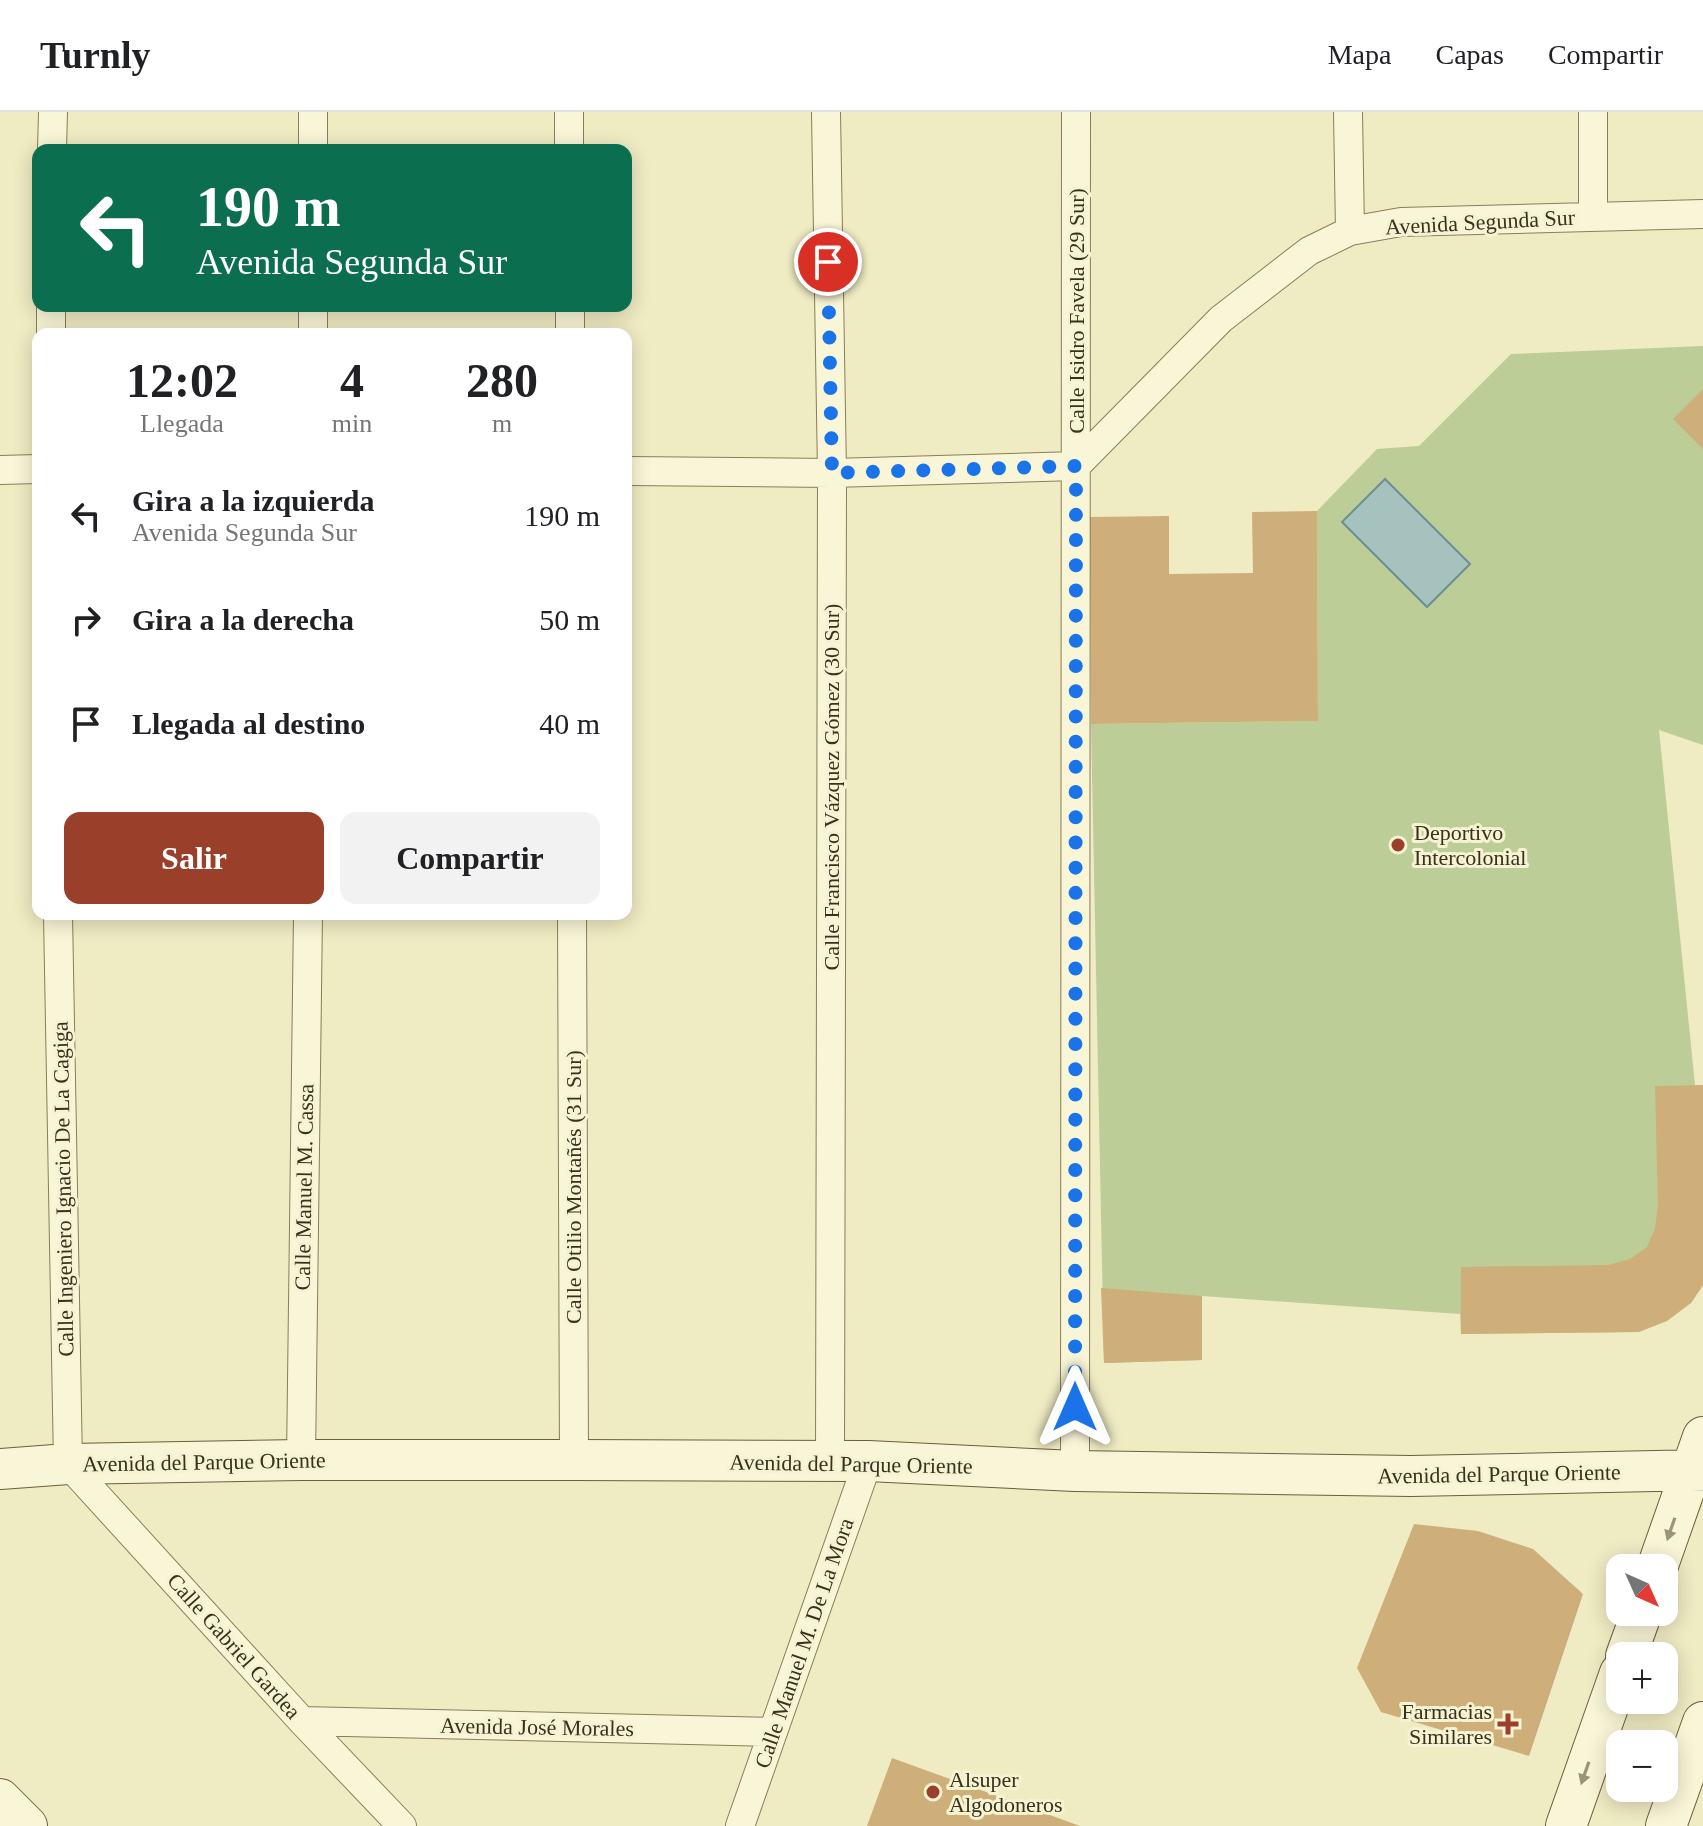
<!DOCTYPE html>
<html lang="es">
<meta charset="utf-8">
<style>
body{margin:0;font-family:"Times New Roman",serif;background:#f2f2f2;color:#202124;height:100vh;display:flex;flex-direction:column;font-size:30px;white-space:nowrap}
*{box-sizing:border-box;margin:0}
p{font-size:26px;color:#757577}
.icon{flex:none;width:44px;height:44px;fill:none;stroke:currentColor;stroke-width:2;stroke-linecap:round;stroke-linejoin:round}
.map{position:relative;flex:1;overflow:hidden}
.sheet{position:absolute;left:32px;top:216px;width:600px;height:592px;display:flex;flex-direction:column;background:#fff;border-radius:16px;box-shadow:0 4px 20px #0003}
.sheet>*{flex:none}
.guide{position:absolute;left:32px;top:32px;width:600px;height:168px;border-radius:16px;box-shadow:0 4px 20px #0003;background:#0b6e4f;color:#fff;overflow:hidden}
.needle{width:52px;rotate:135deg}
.fabs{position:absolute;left:1606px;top:1442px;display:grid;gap:16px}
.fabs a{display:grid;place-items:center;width:72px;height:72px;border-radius:16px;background:#fff;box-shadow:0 4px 20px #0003;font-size:40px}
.pin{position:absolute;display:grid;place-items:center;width:68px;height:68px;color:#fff;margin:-34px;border:4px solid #fff;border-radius:50%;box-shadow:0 2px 8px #0007}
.me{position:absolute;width:88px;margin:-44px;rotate:0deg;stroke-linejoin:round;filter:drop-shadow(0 0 6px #0008)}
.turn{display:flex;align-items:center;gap:28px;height:168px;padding:0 32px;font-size:36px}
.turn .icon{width:104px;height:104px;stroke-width:2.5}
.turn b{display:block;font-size:56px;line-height:68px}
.eta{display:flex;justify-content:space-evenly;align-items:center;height:136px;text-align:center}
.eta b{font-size:48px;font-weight:800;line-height:56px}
.cta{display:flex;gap:16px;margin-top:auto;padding:16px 32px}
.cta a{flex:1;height:92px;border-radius:16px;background:#9a3f29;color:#fff;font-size:32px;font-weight:800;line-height:92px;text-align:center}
.cta a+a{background:#f2f2f2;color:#202124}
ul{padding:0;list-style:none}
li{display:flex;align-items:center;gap:24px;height:104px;padding:0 32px}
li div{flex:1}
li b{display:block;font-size:30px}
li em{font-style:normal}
header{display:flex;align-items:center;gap:48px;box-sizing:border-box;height:112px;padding:0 40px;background:#fff;border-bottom:2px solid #e0e0e0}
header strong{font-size:38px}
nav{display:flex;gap:44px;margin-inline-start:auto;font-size:28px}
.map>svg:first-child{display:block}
.green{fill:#bccd97}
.water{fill:#a5c2bf;stroke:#6c908f;stroke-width:2}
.building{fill:#ceae79}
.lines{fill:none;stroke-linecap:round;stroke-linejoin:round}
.street-casing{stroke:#8a7d5a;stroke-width:30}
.secondary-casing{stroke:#6b5e3d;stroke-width:42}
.street{stroke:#f9f6d7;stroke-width:28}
.secondary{stroke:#f9f6d7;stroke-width:40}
.oneway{fill:#99947a}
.route{stroke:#1a73e8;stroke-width:14;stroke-dasharray:0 25.2}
.poi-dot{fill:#9a3f29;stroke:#f6f3d3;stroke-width:3}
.labels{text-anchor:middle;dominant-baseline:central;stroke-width:6;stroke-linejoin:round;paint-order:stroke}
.street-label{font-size:22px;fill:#39311e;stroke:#f6f3d3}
.poi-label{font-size:22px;fill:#39311e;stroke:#f6f3d3;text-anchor:start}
</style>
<header>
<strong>Turnly</strong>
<nav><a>Mapa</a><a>Capas</a><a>Compartir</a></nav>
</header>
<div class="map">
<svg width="1703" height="1714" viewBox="0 0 1703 1714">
<rect width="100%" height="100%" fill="#efebc3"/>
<path class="green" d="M1703 234V633L1659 618 1695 973H1703V1173L1691 1191 1639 1220 1461 1222 1460 1202 1202 1184V1248L1104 1251 1091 612 1318 609 1317 399 1377 337 1419 334 1511 242Z"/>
<path class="water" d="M1385 367 1470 452 1427 495 1342 410Z"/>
<path class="building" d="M1703 277V337L1673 307Z
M1317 399 1318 609 1091 612 1090 405 1169 404V462L1253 461 1252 400Z
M1703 973V1173L1691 1191 1667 1209 1639 1220 1461 1222V1155L1608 1153 1630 1147 1647 1135 1655 1116 1658 1094 1655 974Z
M1101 1176 1202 1184V1248L1104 1251Z
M1414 1412 1478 1419 1533 1437 1583 1482 1529 1644 1381 1600 1357 1556Z
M892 1646 1080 1714H867Z"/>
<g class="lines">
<g class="street-casing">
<path id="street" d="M569 0V38
M826 0 832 361 830 1350
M1348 0 1350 119
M52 38 53 0
M313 38V0
M1593 105V0
M570 194V222
M51 222V194
M313 222V194
M0 358 38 357
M626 359 832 361 1076 354 1221 207 1309 139 1350 119 1401 110 1703 102
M58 802 68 1352 302 1609 402 1714
M572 802 574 1348
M301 1348 308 802
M1075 1359 1076 0
M302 1609 772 1620
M740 1714 868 1349"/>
</g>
<g class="secondary-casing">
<path id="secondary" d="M0 1357 68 1352 301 1348H574L868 1349 1075 1359 1411 1364 1703 1358
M1657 1456 1703 1325
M1626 1544 1642 1500
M0 1687 27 1714
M1566 1714 1620 1561
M1666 1714 1703 1610"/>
</g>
<use href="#street" class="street"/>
<use href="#secondary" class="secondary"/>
</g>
<defs><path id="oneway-solid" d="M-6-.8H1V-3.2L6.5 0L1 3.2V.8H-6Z" transform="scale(2)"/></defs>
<g class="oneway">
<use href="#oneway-solid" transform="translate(1671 1417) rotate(109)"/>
<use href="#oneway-solid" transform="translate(1585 1661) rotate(109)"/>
</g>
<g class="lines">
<path class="route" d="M828 150 832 361 1076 354 1075 1295"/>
</g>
<g class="poi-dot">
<circle cx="1398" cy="733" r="8"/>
<path d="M1504 1600h8v8h8v8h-8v8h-8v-8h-8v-8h8z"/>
<circle cx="933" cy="1680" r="8"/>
</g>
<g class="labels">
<g class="street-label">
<text transform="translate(1480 110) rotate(-3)">Avenida Segunda Sur</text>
<text transform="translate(1076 199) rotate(-90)">Calle Isidro Favela (29 Sur)</text>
<text transform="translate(831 675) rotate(-90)">Calle Francisco Vázquez Gómez (30 Sur)</text>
<text transform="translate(304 1075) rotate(-89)">Calle Manuel M. Cassa</text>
<text transform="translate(573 1075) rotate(-90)">Calle Otilio Montañés (31 Sur)</text>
<text transform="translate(63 1077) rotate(-91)">Calle Ingeniero Ignacio De La Cagiga</text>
<text transform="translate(204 1350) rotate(-1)">Avenida del Parque Oriente</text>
<text transform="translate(851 1352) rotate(1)">Avenida del Parque Oriente</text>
<text transform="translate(1499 1362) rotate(-1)">Avenida del Parque Oriente</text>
<text transform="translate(804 1531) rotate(-71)">Calle Manuel M. De La Mora</text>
<text transform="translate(234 1534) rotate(48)">Calle Gabriel Gardea</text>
<text transform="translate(537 1615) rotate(1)">Avenida José Morales</text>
</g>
<g class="poi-label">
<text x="1414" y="720">Deportivo<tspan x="1414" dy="25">Intercolonial</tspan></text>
<text x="1492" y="1599" text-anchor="end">Farmacias<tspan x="1492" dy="25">Similares</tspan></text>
<text x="949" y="1667">Alsuper<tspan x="949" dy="25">Algodoneros</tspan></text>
</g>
</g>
</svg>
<div class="fabs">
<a><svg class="needle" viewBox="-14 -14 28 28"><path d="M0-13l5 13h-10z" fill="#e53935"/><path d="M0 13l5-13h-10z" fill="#757577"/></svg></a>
<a>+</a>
<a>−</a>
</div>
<div class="pin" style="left:828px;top:150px;background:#d93025"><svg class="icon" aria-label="arrive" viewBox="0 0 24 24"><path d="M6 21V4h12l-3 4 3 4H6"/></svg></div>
<svg class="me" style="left:1075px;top:1295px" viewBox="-20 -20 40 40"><path d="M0-17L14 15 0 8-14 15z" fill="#1a73e8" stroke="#fff" stroke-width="4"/></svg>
<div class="guide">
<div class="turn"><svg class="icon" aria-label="left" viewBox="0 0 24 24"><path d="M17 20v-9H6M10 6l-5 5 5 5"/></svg><div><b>190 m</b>Avenida Segunda Sur</div></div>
</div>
<section class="sheet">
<div class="eta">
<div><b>12:02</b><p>Llegada</p></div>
<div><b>4</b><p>min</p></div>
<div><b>280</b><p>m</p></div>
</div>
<ul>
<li><svg class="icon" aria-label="left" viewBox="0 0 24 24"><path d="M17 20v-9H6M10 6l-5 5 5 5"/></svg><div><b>Gira a la izquierda</b><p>Avenida Segunda Sur</p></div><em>190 m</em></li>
<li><svg class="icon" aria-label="right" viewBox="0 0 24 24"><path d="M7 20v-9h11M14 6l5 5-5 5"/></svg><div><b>Gira a la derecha</b></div><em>50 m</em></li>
<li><svg class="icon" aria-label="arrive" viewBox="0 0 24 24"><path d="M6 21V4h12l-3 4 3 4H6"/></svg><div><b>Llegada al destino</b></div><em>40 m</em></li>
</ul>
<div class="cta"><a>Salir</a><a>Compartir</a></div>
</section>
</div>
